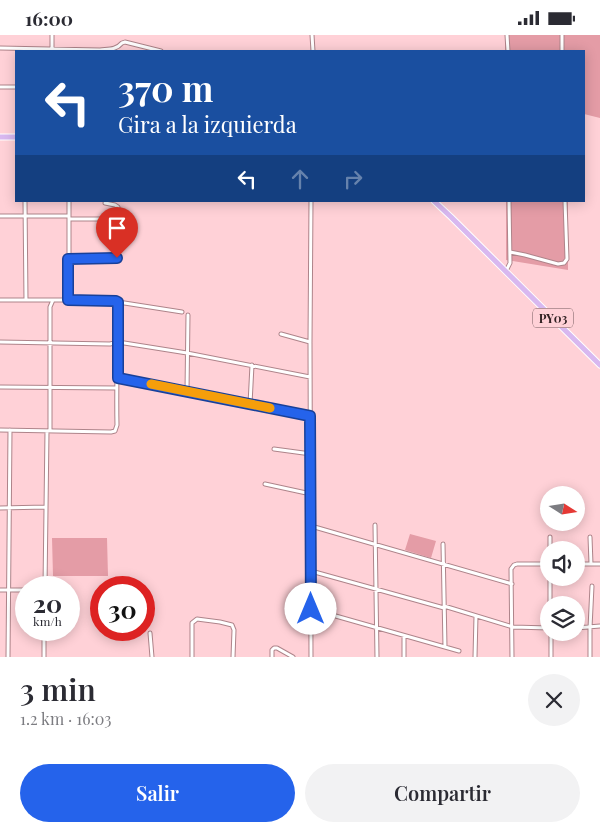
<!DOCTYPE html>
<html lang="es">
<meta charset="utf-8">
<style>
body{margin:0;font-family:"Playfair Display",serif;background:#f2f2f3;color:#2b2b33;height:100vh;display:flex;flex-direction:column;font-size:19px;white-space:nowrap}
*{box-sizing:border-box;margin:0}
p{font-size:16px;color:#7c7c81}
.icon{flex:none;width:28px;height:28px;fill:none;stroke:currentColor;stroke-width:2;stroke-linecap:round;stroke-linejoin:round}
.map{position:relative;height:622px;overflow:hidden}
.sheet{display:flex;flex-direction:column;background:#fff;flex:1}
.sheet>*{flex:none}
.top-card{position:absolute;left:15px;top:15px;width:570px;height:152px;border-radius:0px;box-shadow:0 2px 12px #0003;background:#1a4fa0;color:#fff;overflow:hidden}
.needle{width:32px;rotate:102deg}
.controls{position:absolute;left:540px;top:451px;display:grid;gap:10px}
.controls a{display:grid;place-items:center;width:45px;height:45px;border-radius:50%;background:#fff;box-shadow:0 2px 12px #0003;font-size:25px}
.speed{position:absolute;left:15px;top:541px;display:flex;gap:10px;font-size:25px;font-weight:700;text-align:center}
.speed>*{display:grid;place-content:center;width:65px;height:65px;border-radius:50%;background:#fff;box-shadow:0 2px 12px #0003;line-height:1}
.speed small{font-size:12px;font-weight:400}
.speed .limit{border:8px solid #d22;background:#fff;color:#111}
.pin{position:absolute;display:grid;place-items:center;width:42px;height:42px;color:#fff;margin:-51px -21px;border-radius:50% 50% 50% 0;rotate:-45deg;box-shadow:0 0 5px #0007}
.pin .icon{rotate:45deg}
.me{position:absolute;width:55px;margin:-28px;rotate:0deg;stroke-linejoin:round;filter:drop-shadow(0 0 4px #0008)}
.turn{display:flex;align-items:center;gap:18px;height:105px;padding:0 20px;font-size:22px}
.turn .icon{width:65px;height:65px;stroke-width:2.5}
.turn b{display:block;font-size:35px;line-height:42px}
.lanes{display:flex;align-items:center;height:48px;padding:0 20px;background:#0003;justify-content:center;gap:25px;direction:ltr}
.lanes .off{opacity:.35}
.round{display:grid;place-items:center;flex:none;width:52px;height:52px;border-radius:26px;background:#f2f2f3}
.overview{display:flex;align-items:center;justify-content:space-between;height:85px;padding:0 20px}
h1{font-size:30px;font-weight:600;line-height:38px}
.primary-button{display:flex;gap:10px;margin-top:auto;padding:10px 20px}
.primary-button a{flex:1;height:58px;border-radius:30px;background:#2563eb;color:#fff;font-size:20px;font-weight:600;line-height:58px;text-align:center}
.primary-button a+a{background:#f2f2f3;color:#2b2b33}
.status{display:flex;justify-content:space-between;align-items:center;height:35px;padding:0 25px;background:#fff;direction:ltr}
.status svg{height:14px;fill:currentColor}
.map>svg:first-child{display:block}
.green{fill:#e49ca6}
.lines{fill:none;stroke-linecap:round;stroke-linejoin:round}
.minor-casing{stroke:#ae848a;stroke-width:5}
.trunk-casing{stroke:#fff;stroke-width:7}
.minor{stroke:#fff;stroke-width:3}
.trunk{stroke:#d8b8f0;stroke-width:5}
.route-casing{stroke:#184099;stroke-width:12}
.route{stroke:#2563eb;stroke-width:9}
.slow{stroke:#f59e0b;stroke-width:9}
.labels{text-anchor:middle;dominant-baseline:central;stroke-width:4;stroke-linejoin:round;paint-order:stroke}
.shield{fill:#ffd1d7;stroke:#70565a;stroke-width:1}
.shield-label{font-size:12px;font-weight:bold;fill:#332224}
</style>
<div class="status"><b>16:00</b><svg viewBox="0 0 49 12"><path d="M0 12V9h3v3zM5 12V6h3v6zM10 12V3h3v9zM15 12V0h3v12zM26 1h20v11H26zM47 4h2v5h-2z"/></svg></div>
<div class="map">
<svg width="600" height="622" viewBox="0 0 600 622">
<rect width="100%" height="100%" fill="#ffd1d7"/>
<path class="green" d="M505 0H600V83L584 79V16H505Z
M506 166H568V235L506 225Z
M410 499 436 506 431 523 405 515Z
M52 503H107L108 541H53Z"/>
<g class="lines">
<g class="minor-casing">
<path id="minor" d="M312 0 313 16
M507 0 508 16
M562 0V16
M0 13 100 15C109 14 116 15 122 8L125 7 161 16
M52 16V0
M0 52H16
M25 166 26 265
M311 166 310 307 311 622
M0 181H69
M69 184H118
M510 217 525 220 558 229 564 228 567 224 565 166
M68 224 118 222V172L115 170 105 168
M506 236 510 228 509 166
M0 265H116L118 267C118 308 116 349 117 390L115 396 111 397 0 395
M69 265V166
M118 267 182 277
M281 299 310 307
M0 307 110 309 118 307 187 318 310 342
M118 343 311 381
M0 352 116 353
M187 356 188 280
M250 369 252 330
M50 396V272L53 265
M274 414 311 419
M265 449 311 459
M0 473 46 472
M375 490 377 622
M311 491 512 549
M550 502V515
M590 502 591 529
M443 509 445 612
M576 529H600
M311 536 444 573
M550 542V570
M45 552 47 396
M0 555H26
M444 571 513 592 549 593
M311 574 459 616
M576 593 600 591
M150 598 152 622
M404 601V622
M8 622 10 395
M44 622V595
M192 622V588L197 584 220 587 232 590 234 595 233 622
M272 622V615L274 613H277L293 622
M475 622 476 581
M512 622 511 534 514 530 517 529H549
M551 622V598
M590 622V593L592 551"/>
</g>
<g class="trunk-casing">
<path id="trunk" d="M0 102H16
M434 166 451 182 600 330"/>
</g>
<use href="#minor" class="minor"/>
<use href="#trunk" class="trunk"/>
</g>
<g class="lines">
<g class="route-casing">
<path id="route" d="M117 223 68 224V265L116 266 118 267V343L310 381 311 574"/>
</g>
<use href="#route" class="route"/>
<path class="slow" d="M151 349 270 373"/>
</g>
<g class="labels">
<rect class="shield" x="533" y="273.5" width="40" height="19" rx="4"/>
<g class="shield-label">
<text x="553" y="283">PY03</text>
</g>
</g>
</svg>
<div class="controls">
<a><svg class="needle" viewBox="-14 -14 28 28"><path d="M0-13l5 13h-10z" fill="#e53935"/><path d="M0 13l5-13h-10z" fill="#7c7c81"/></svg></a>
<a><svg class="icon" aria-label="sound" viewBox="0 0 24 24"><path d="M4 9h4l5-4v14l-5-4H4zM17 9q2 3 0 6"/></svg></a>
<a><svg class="icon" aria-label="layers" viewBox="0 0 24 24"><path d="M12 4l9 5-9 5-9-5zM3 14l9 5 9-5"/></svg></a>
</div>
<div class="speed"><div>20<small>km/h</small></div><div class="limit">30</div></div>
<div class="pin" style="left:117px;top:223px;background:#d93025"><svg class="icon" aria-label="arrive" viewBox="0 0 24 24"><path d="M6 21V4h12l-3 4 3 4H6"/></svg></div>
<svg class="me" style="left:311px;top:574px" viewBox="-20 -20 40 40"><circle r="19" fill="#fff"/><path d="M0-13L10 11 0 6-10 11z" fill="#2563eb"/></svg>
<div class="top-card">
<div class="turn"><svg class="icon" aria-label="left" viewBox="0 0 24 24"><path d="M17 20v-9H6M10 6l-5 5 5 5"/></svg><div><b>370 m</b>Gira a la izquierda</div></div>
<div class="lanes"><svg class="icon" aria-label="left" viewBox="0 0 24 24"><path d="M17 20v-9H6M10 6l-5 5 5 5"/></svg><svg class="icon off" aria-label="ahead" viewBox="0 0 24 24"><path d="M12 20V5M6 11l6-6 6 6"/></svg><svg class="icon off" aria-label="right" viewBox="0 0 24 24"><path d="M7 20v-9h11M14 6l5 5-5 5"/></svg></div>
</div>
</div>
<section class="sheet">
<div class="overview"><div><h1>3 min</h1><p>1.2 km · 16:03</p></div><a class="round"><svg class="icon" aria-label="close" viewBox="0 0 24 24"><path d="M6 6l12 12M18 6L6 18"/></svg></a></div>
<div class="primary-button"><a>Salir</a><a>Compartir</a></div>
</section>
